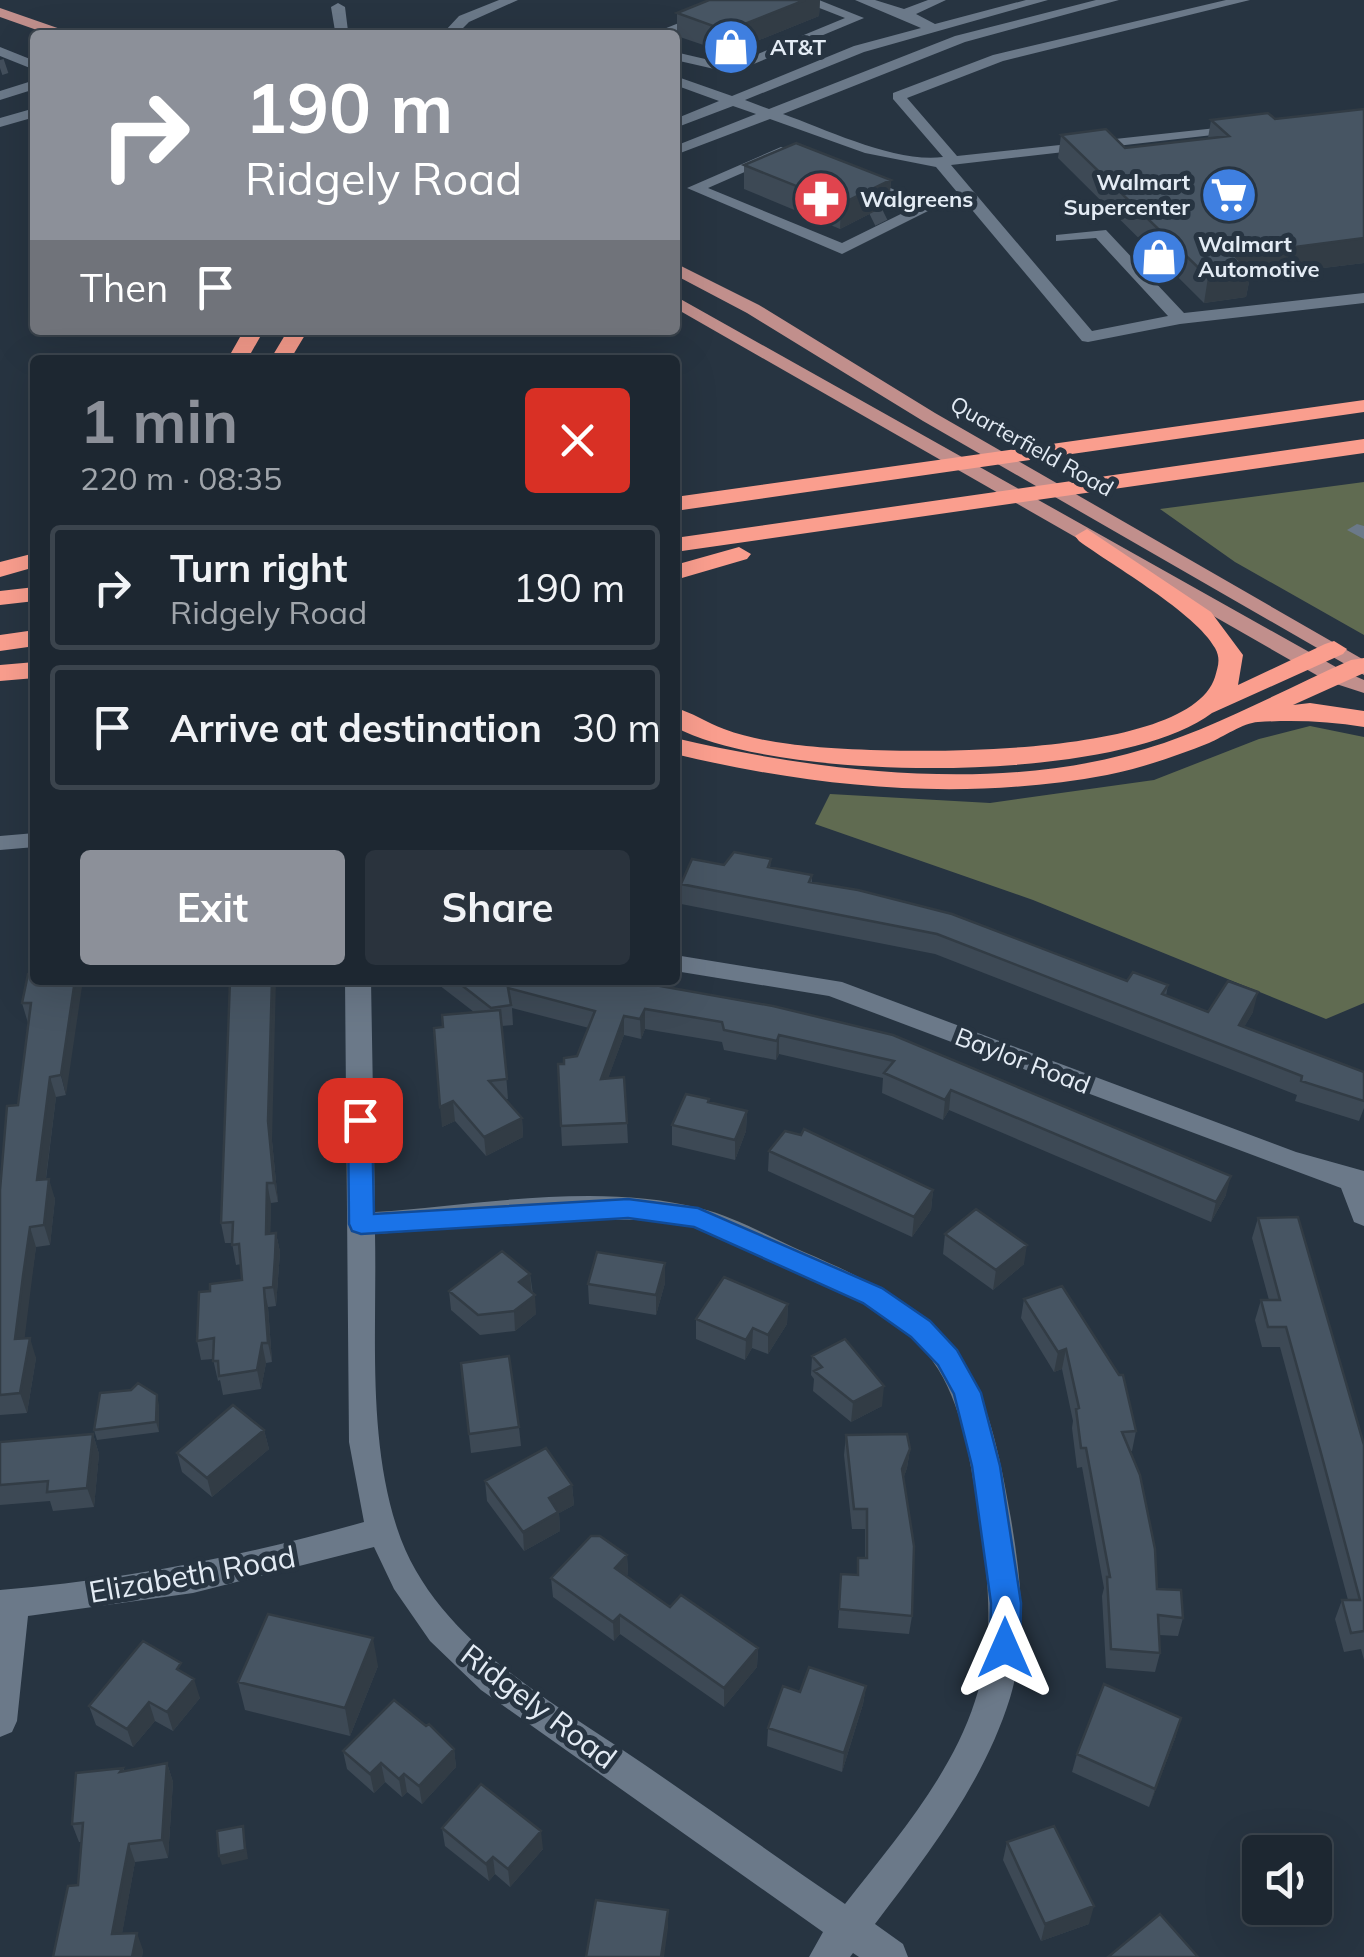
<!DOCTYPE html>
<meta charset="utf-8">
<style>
body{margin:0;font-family:Mulish,sans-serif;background:#2a333d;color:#f1f3f6;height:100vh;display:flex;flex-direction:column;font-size:38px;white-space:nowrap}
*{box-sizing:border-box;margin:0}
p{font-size:32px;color:#a0a5ab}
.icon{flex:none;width:55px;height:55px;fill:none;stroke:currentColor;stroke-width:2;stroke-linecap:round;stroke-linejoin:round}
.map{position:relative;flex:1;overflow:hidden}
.side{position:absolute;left:30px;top:355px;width:650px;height:630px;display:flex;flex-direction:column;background:#1d2731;border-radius:10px;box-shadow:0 10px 40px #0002,0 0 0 2px #3b444d}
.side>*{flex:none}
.banner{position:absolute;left:30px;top:30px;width:650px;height:305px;border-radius:10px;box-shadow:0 10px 40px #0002,0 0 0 2px #3b444d;background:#8c9099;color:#fff;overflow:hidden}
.tools{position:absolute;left:1242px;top:1835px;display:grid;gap:20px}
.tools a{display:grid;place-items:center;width:90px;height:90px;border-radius:10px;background:#1d2731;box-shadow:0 10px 40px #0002,0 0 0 2px #3b444d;font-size:50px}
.pin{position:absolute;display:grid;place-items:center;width:85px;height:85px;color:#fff;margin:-42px;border-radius:20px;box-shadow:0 5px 15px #0006}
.me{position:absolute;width:110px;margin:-55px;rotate:0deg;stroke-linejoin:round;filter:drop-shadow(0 0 8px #0008)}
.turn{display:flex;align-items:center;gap:35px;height:210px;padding:0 50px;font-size:45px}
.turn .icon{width:130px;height:130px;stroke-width:2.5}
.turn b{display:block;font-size:70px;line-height:85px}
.then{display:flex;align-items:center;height:95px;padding:0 50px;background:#0003;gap:20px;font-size:38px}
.round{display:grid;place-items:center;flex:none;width:105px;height:105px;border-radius:10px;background:#2a333d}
.summary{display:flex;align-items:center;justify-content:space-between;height:170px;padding:0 50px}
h1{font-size:60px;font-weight:700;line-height:75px;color:#8c9099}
.primary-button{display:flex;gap:20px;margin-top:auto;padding:20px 50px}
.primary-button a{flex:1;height:115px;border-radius:10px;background:#8c9099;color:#fff;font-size:40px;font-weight:700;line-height:115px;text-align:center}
.primary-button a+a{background:#2a333d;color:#f1f3f6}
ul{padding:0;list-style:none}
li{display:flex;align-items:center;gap:30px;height:125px;margin:0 20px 15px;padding:0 30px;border:5px solid #3b444d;border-radius:10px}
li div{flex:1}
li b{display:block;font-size:38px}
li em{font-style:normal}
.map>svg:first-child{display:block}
.forest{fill:#606b51}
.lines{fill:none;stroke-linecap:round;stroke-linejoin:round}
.minor-tunnel{stroke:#434f5c;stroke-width:15;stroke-dasharray:15 8;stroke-linecap:butt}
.minor{fill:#6b7989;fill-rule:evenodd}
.major{fill:#c18f8c;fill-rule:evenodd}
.highway{fill:#fa9e8e;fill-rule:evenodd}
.wall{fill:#3d4955}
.shaded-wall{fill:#323c45}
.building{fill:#475563;stroke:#323c45;stroke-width:2.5}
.route{fill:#1a73e8;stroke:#114b97;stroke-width:2.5}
.labels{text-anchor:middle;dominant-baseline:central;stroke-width:10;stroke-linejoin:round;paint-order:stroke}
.far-poi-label{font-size:22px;font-weight:bold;fill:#e3ebf4;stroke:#273441;text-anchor:start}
.far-street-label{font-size:22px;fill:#e3ebf4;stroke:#273441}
.street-label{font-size:25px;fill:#e3ebf4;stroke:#273441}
.near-street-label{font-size:30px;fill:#e3ebf4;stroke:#273441}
</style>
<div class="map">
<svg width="1364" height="1957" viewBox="0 0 1364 1957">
<rect width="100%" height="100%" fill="#273441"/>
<path class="forest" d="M1364 482V635L1235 562 1160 509Z
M1310 726 1364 737V1003L1326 1019 1033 900 815 824 830 794 990 803 1154 780 1259 739Z"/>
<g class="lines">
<path class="minor-tunnel" d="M0 68 6 66
M872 219 884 213"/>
<path class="minor" d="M499 0H518L469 22 456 35H317L335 31 331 7 338 3 345 7 348 31H445L459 16Z
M736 0H755L668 35H649Z
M799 0H819L864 18 732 73 675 60V52L731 65 845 18Z
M855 0H875L904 9 928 0H946L916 14 935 24 1026 0H1048L864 52 745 100 769 109 955 36 1096 0H1119L965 42 783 114C828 130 895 163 943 157L893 99V93L993 55 1226 0H1250L1003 61 907 98 957 156 1244 125 1246 128 1239 132 951 165 1092 331 1168 316 1096 238 1056 241V235L1106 230 1184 313 1364 293V303L1180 324 1088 342 1082 341 936 167 865 153 770 119 675 155V146L756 114 733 106 675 128V119L719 101 675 85V76L732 96 854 46 921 28Z
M0 47 35 61V70L0 56Z
M35 80V89L0 100V91Z
M35 108V117L0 127V118Z
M781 147 922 200 928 211 842 254 687 188ZM781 156 910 206 911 209 842 243 708 188Z
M1357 524 1364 526V539L1347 530Z
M35 833V847L0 850V836Z
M675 955 842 982 1296 1152 1364 1171V1226L1354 1222 1341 1188 829 996 675 971Z
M345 980H371L375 1212C480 1205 596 1182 699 1208 736 1217 769 1237 804 1252 955 1316 984 1357 1011 1519 1021 1579 1028 1639 1010 1698 983 1784 928 1854 875 1924L903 1944 908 1957H859L853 1953 850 1957H809L823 1932 481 1690 430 1641 394 1589 374 1547 193 1593 28 1616 17 1721 12 1732 0 1737V1590C124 1580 244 1556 364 1522L349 1442ZM572 1220C613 1220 659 1217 700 1229 721 1235 741 1248 762 1257 823 1285 901 1309 938 1369 965 1412 972 1473 980 1522 989 1582 995 1642 975 1701 950 1778 894 1841 845 1904 778 1858 712 1811 645 1765 555 1703 433 1640 397 1528 367 1435 377 1330 375 1234Z"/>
<path class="major" d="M0 8 69 32 71 35H51L0 17Z
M675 263 759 305 935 413 1364 660V675L923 421 747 313 675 275Z
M675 296 1343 671 1364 680V693L1327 681 675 308Z"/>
<path class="highway" d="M244 330H264L247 360H227Z
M288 330H308L290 360H270Z
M1364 400V412L675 511V497Z
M1364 439V453L675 552V538Z
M1087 529 1211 612 1243 655 1238 685 1325 644 1334 641 1347 649 1343 654 1212 713C1116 785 780 783 675 727V708C692 712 707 723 724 729 745 737 767 741 790 744 866 755 1188 764 1215 677 1218 666 1221 659 1215 648 1196 613 1113 566 1079 541L1075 536Z
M739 547 751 554 747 559 675 580V565Z
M35 553V567L0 577V562Z
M35 587V601L0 605V591Z
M35 630V646L0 651V635Z
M1364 658V673L1293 705 1310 703 1364 711V727C1328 721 1294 720 1258 722 1243 723 1223 737 1209 743 1176 756 1142 768 1107 775 962 802 817 788 675 754V738C816 771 985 792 1127 754 1205 734 1278 692 1351 660Z
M35 662V678L0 681V665Z"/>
</g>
<path class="wall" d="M709 0H820L819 16 727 53 677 36V13Z
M1364 109V263L1250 277 1246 297 1204 303 1058 158 1061 135 1125 148 1208 138 1211 120 1275 119Z
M744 165 891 180 889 204 840 229 744 189Z
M771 859 770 868 812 875V883L1127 981 1168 985 1166 996 1208 1012H1253L1244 1027 1364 1072V1108L1359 1121 1295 1101 1297 1095 935 954 681 904V884Z
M35 974 66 1095 56 1097 46 1179 55 1199 50 1245 36 1247 29 1296 24 1339 36 1358 27 1413 0 1415V1190L18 1105 28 1023 22 1003Z
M438 980H653L657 981V985L773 1006 1226 1195 1211 1222 949 1110 943 1120 882 1093 883 1078 779 1054 776 1060 724 1050 722 1042 645 1029 641 1039 624 1035 608 1078 627 1123 628 1143 562 1146 558 1064H564L577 1056 589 1028 512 1008 513 1025 502 1026 508 1099H505L522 1118 523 1137 486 1156 455 1121 442 1127 443 1027 474 1012 439 985Z
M709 1103 747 1111 746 1131 735 1160 672 1145V1125Z
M272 1141 278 1202 271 1203 270 1233H276L280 1252 276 1306 268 1307 272 1362 266 1363 261 1389 223 1395 220 1380 218 1381 213 1359 201 1360 197 1341 210 1291 242 1280 241 1264 236 1265 232 1243H225L221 1223Z
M769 1151 933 1190 931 1210 912 1237 768 1171Z
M1258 1218 1364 1445V1660L1361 1649 1344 1652 1335 1619 1342 1600H1348L1314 1472 1280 1347H1262L1255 1320 1261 1300H1269L1252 1238Z
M945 1234 1024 1264 993 1290 943 1254Z
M530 1274 536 1314 515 1331 480 1335 451 1310 449 1291Z
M665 1283 656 1315 589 1304 588 1284Z
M1024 1299 1136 1431 1132 1451H1130L1157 1589 1183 1618 1178 1636 1159 1635 1160 1653 1155 1672 1106 1668 1102 1596 1104 1588 1082 1467 1077 1468 1072 1428 1073 1421 1062 1369 1054 1372 1021 1318Z
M788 1304 787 1324 768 1354 752 1348 745 1360 696 1339V1319Z
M812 1356 882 1406 851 1422 813 1391 814 1379 811 1375Z
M461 1363 519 1427 521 1446 471 1453Z
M159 1405V1432L97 1440 94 1430Z
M264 1430 269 1449 212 1497 182 1472 177 1453Z
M93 1434 99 1454 94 1507 53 1511 50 1501 0 1505V1442Z
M846 1435 910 1449 907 1468 903 1479 912 1616 909 1634 838 1628 841 1574 857 1575 858 1558H865V1529H852L844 1455Z
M485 1481 572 1485 574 1505 559 1513 560 1531 524 1551 487 1501Z
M627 1555 628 1574 626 1576 670 1607 758 1648 757 1667 724 1707 620 1634 614 1641 553 1597 551 1578Z
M378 1666 350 1736 245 1710 238 1682Z
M184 1674 200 1698 173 1731 155 1721 133 1747 96 1725 89 1706Z
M866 1686 863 1704 842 1772 767 1746 768 1728Z
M1176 1736 1149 1807 1072 1772 1077 1754Z
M454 1749 456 1767 422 1804 407 1792 402 1797 385 1782 374 1793 347 1769 343 1751Z
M167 1763 173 1782 168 1858 135 1862 122 1933 143 1950 142 1957 78 1885 82 1842H79L72 1824 123 1768 125 1771Z
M442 1828 543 1849 510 1887 495 1874 489 1881 445 1846Z
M1007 1842 1089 1924 1041 1941 1003 1860Z"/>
<path class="shaded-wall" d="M805 0H820L819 16 727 53V31Z
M891 180 889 204 840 229 841 204Z
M1364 238V263L1250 277 1246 297 1204 303 1208 277 1234 255Z
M75 980H83L66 1095 61 1075Z
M272 980H276L272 1141 278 1202 274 1183 268 1121Z
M1258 992 1253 1012 1234 1045 1239 1025Z
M645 1009V1029L641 1039 640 1019Z
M624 1016V1035L601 1098V1079Z
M779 1035V1054L776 1060 777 1041Z
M50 1077 56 1097 43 1200 37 1180Z
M951 1090 949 1110 943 1120 945 1100Z
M453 1101 455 1121 442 1127 440 1107Z
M747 1111 746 1131 735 1160V1140Z
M522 1118 523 1137 486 1156 484 1137Z
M1231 1176 1226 1195 1211 1222 1216 1202Z
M49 1179 55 1199 50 1245 44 1225Z
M267 1183 271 1203 270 1253 266 1234Z
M933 1190 931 1210 912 1237 914 1217Z
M30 1227 36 1247 22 1359 15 1339Z
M276 1233 280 1252 276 1306 273 1287Z
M1027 1245 1024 1264 993 1290 996 1270Z
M665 1263V1283L656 1315V1295Z
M530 1274 532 1294 519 1282Z
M264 1288 268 1307 272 1362 268 1343Z
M535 1295 536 1314 515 1331 514 1311Z
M788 1304 787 1324 768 1354V1335Z
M753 1328 752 1348 745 1360 746 1340Z
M30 1338 36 1358 27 1413 20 1393Z
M262 1343 266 1363 261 1389 257 1370Z
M1066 1349 1062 1369 1054 1372 1058 1352Z
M884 1386 882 1406 851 1422 853 1402Z
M157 1395 159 1405V1432L156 1422Z
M264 1430 269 1449 212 1497 207 1478Z
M93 1434 99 1454 94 1507 87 1488Z
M910 1449 907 1468 900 1488 902 1469Z
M572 1485 574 1505 559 1513 560 1531 524 1551 523 1532 549 1498Z
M627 1555 628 1574 616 1587 615 1568Z
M620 1615V1634L614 1641 613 1622Z
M373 1638 378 1666 350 1736 345 1708Z
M758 1648 757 1667 724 1707V1688Z
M194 1679 200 1698 173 1731 167 1712Z
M866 1686 863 1704 842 1772 844 1753Z
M149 1702 155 1721 133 1747 127 1729Z
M1181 1718 1176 1736 1149 1807 1155 1789Z
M454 1749 456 1767 422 1804 419 1786Z
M167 1763 173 1782 168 1858 162 1840Z
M381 1763 385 1782 374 1793 370 1774Z
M404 1774 407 1792 402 1797 399 1779Z
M243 1826 248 1859 222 1865 219 1856Z
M541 1831 543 1849 510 1887 508 1869Z
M129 1844 135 1862 119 1951 112 1934Z
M493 1857 495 1874 489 1881 486 1864Z
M1094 1906 1089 1924 1041 1941 1045 1924Z
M668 1910V1928L664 1957H661Z
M137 1933 143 1950 142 1957H132Z"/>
<path class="building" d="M709 0H805L727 31 677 13Z
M1364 109V238L1234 255 1251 272 1208 277 1061 135 1106 129 1125 148 1229 136 1211 120 1268 113 1275 119Z
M796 143 891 180 841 204 744 165Z
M734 852 771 859 768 867 812 875 809 882 858 890 952 914 1127 981 1133 972 1168 985 1162 994 1208 1012 1228 981 1258 992 1239 1025 1364 1072V1101L1301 1081 1302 1076 937 934 681 884 692 859 724 865Z
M35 973V980H75L61 1075 50 1077 37 1180 49 1179 44 1225 30 1227 23 1276 15 1339 30 1338 20 1393 0 1395V1190L7 1106 18 1105 31 1003H22L28 974Z
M230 980H272L268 1121 274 1183H267L266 1234 276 1233 275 1257 273 1287 264 1288 268 1343H262L257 1370 219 1376 218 1361H213L214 1338 197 1341 199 1292 210 1291V1284L242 1280 239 1244 232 1245 233 1222 221 1223Z
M455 980H653L657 981 655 985 773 1006 893 1035 1231 1176 1216 1202 951 1090 945 1100 884 1073 894 1061 779 1035 777 1041 724 1030 722 1022 645 1009 640 1019 624 1016 601 1079 624 1077 627 1123 561 1126 558 1064H564V1058L577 1056 595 1011 508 988 511 1005 491 1008Z
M500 1010 507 1079 489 1081 522 1118 484 1137 453 1101 440 1107 434 1028 443 1027 442 1015Z
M686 1094 709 1099 708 1102 747 1111 735 1140 672 1125Z
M804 1129 933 1190 914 1217 769 1151 785 1131 801 1135Z
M976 1209 1027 1245 996 1270 945 1234Z
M1298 1217 1364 1445V1631L1351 1633 1342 1600H1360L1321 1453 1286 1327H1268L1261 1300H1280L1258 1218Z
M502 1251 530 1274 519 1282 535 1295 514 1311 478 1315 449 1291Z
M597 1252 665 1263 656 1295 588 1284Z
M724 1277 788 1304 768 1335 753 1328 746 1340 696 1319Z
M1062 1286 1119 1375H1123L1136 1431 1122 1432 1140 1475 1155 1549 1157 1589 1181 1590 1183 1618 1158 1615 1160 1653 1111 1649 1107 1577H1110L1086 1448H1081L1076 1409 1079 1408 1066 1349 1058 1352 1024 1299Z
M845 1339 884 1386 853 1402 814 1371 822 1367 812 1356Z
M509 1356 519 1427 469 1434 461 1363Z
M138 1383 157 1395 156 1422 94 1430 100 1393 131 1390Z
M233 1405 264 1430 207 1478 177 1453Z
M93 1434 87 1488 47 1492 48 1481 0 1485V1442Z
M907 1434 910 1449 902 1469 914 1546 912 1616 839 1609 841 1574 858 1575V1558H867V1509H854L846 1435Z
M546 1448 572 1485 549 1498 558 1512 523 1532 485 1481Z
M591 1536H600L627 1555 615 1568 670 1607 681 1595 758 1648 724 1688 620 1615 613 1622 551 1578Z
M268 1614 373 1638 345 1708 238 1682Z
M143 1641 181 1663 177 1669 194 1679 167 1712 149 1702 127 1729 89 1706Z
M809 1667 866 1686 844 1753 768 1728 783 1686 800 1692Z
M1104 1684 1181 1718 1155 1789 1077 1754Z
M394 1700 426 1726 429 1724 454 1749 419 1786 404 1774 399 1779 381 1763 370 1774 343 1751Z
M167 1763 162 1840 129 1844 112 1934 137 1933 132 1957H53L68 1886 78 1885 83 1823 72 1824 76 1773 123 1768 120 1772Z
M481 1784 541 1831 508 1869 493 1857 486 1864 442 1828Z
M243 1826 245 1850 219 1856 217 1831Z
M1054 1826 1094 1906 1045 1924 1007 1842Z
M596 1900 668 1910 661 1957H586Z
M1160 1914 1198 1957H1108Z"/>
<path class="route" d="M360 1111 372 1120 374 1214 628 1199 698 1208 882 1288 930 1321 957 1350 981 1393 1000 1466 1021 1603 1020 1648 1016 1658 1005 1662 994 1658 990 1648 991 1603 972 1466 954 1394 938 1365 911 1337 863 1303 694 1227 628 1218 361 1234 352 1231 349 1224 348 1120Z"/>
<defs>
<g id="shop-disc" transform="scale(2.875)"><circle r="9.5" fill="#3f7fe0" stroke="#273441"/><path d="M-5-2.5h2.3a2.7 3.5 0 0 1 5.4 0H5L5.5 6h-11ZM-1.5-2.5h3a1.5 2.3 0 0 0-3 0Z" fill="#fff"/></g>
<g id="supermarket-disc" transform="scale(2.875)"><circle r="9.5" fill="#3f7fe0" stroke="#273441"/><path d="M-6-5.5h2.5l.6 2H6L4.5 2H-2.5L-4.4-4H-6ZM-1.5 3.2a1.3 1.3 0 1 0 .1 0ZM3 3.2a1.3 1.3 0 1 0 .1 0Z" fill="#fff"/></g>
<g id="pharmacy-disc" transform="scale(2.875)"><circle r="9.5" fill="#e0444e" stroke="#273441"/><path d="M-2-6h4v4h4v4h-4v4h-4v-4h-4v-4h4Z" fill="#fff"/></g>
</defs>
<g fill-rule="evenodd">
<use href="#shop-disc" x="731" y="47"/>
<use href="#supermarket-disc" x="1229" y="195"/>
<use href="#pharmacy-disc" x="821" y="199"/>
<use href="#shop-disc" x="1159" y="257"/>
</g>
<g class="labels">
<g class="far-poi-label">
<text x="770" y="47">AT&amp;T</text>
<text x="1190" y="182" text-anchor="end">Walmart<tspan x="1190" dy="25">Supercenter</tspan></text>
<text x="860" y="199">Walgreens</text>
<text x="1198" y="244">Walmart<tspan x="1198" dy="25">Automotive</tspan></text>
</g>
<g class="far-street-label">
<text transform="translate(1032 446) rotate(29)">Quarterfield Road</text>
</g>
<g class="street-label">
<text transform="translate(1023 1060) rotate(21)">Baylor Road</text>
</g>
<g class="near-street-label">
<text transform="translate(192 1574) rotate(-10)">Elizabeth Road</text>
<text transform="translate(539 1706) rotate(37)">Ridgely Road</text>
</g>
</g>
</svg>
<div class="tools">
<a><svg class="icon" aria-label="sound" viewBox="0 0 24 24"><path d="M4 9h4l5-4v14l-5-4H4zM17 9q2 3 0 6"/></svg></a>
</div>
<div class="pin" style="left:360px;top:1120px;background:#d93025"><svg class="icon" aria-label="arrive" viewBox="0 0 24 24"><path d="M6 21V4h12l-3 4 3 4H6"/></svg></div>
<svg class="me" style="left:1005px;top:1648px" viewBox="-20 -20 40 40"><path d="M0-17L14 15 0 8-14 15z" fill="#1a73e8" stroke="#fff" stroke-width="4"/></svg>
<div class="banner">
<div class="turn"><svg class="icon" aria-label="right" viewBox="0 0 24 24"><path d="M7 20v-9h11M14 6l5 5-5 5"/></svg><div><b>190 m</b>Ridgely Road</div></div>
<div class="then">Then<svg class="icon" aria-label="arrive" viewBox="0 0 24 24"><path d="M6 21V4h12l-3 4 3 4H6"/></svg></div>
</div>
<section class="side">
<div class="summary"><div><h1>1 min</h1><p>220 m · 08:35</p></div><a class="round" style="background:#d93025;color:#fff"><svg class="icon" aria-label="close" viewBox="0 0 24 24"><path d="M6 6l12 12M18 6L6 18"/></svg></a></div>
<ul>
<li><svg class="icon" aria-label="right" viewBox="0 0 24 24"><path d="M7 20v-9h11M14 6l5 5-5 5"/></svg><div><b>Turn right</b><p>Ridgely Road</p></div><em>190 m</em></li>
<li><svg class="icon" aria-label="arrive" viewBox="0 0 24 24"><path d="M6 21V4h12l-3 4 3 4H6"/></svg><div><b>Arrive at destination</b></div><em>30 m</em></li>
</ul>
<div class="primary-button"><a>Exit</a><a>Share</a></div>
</section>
</div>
